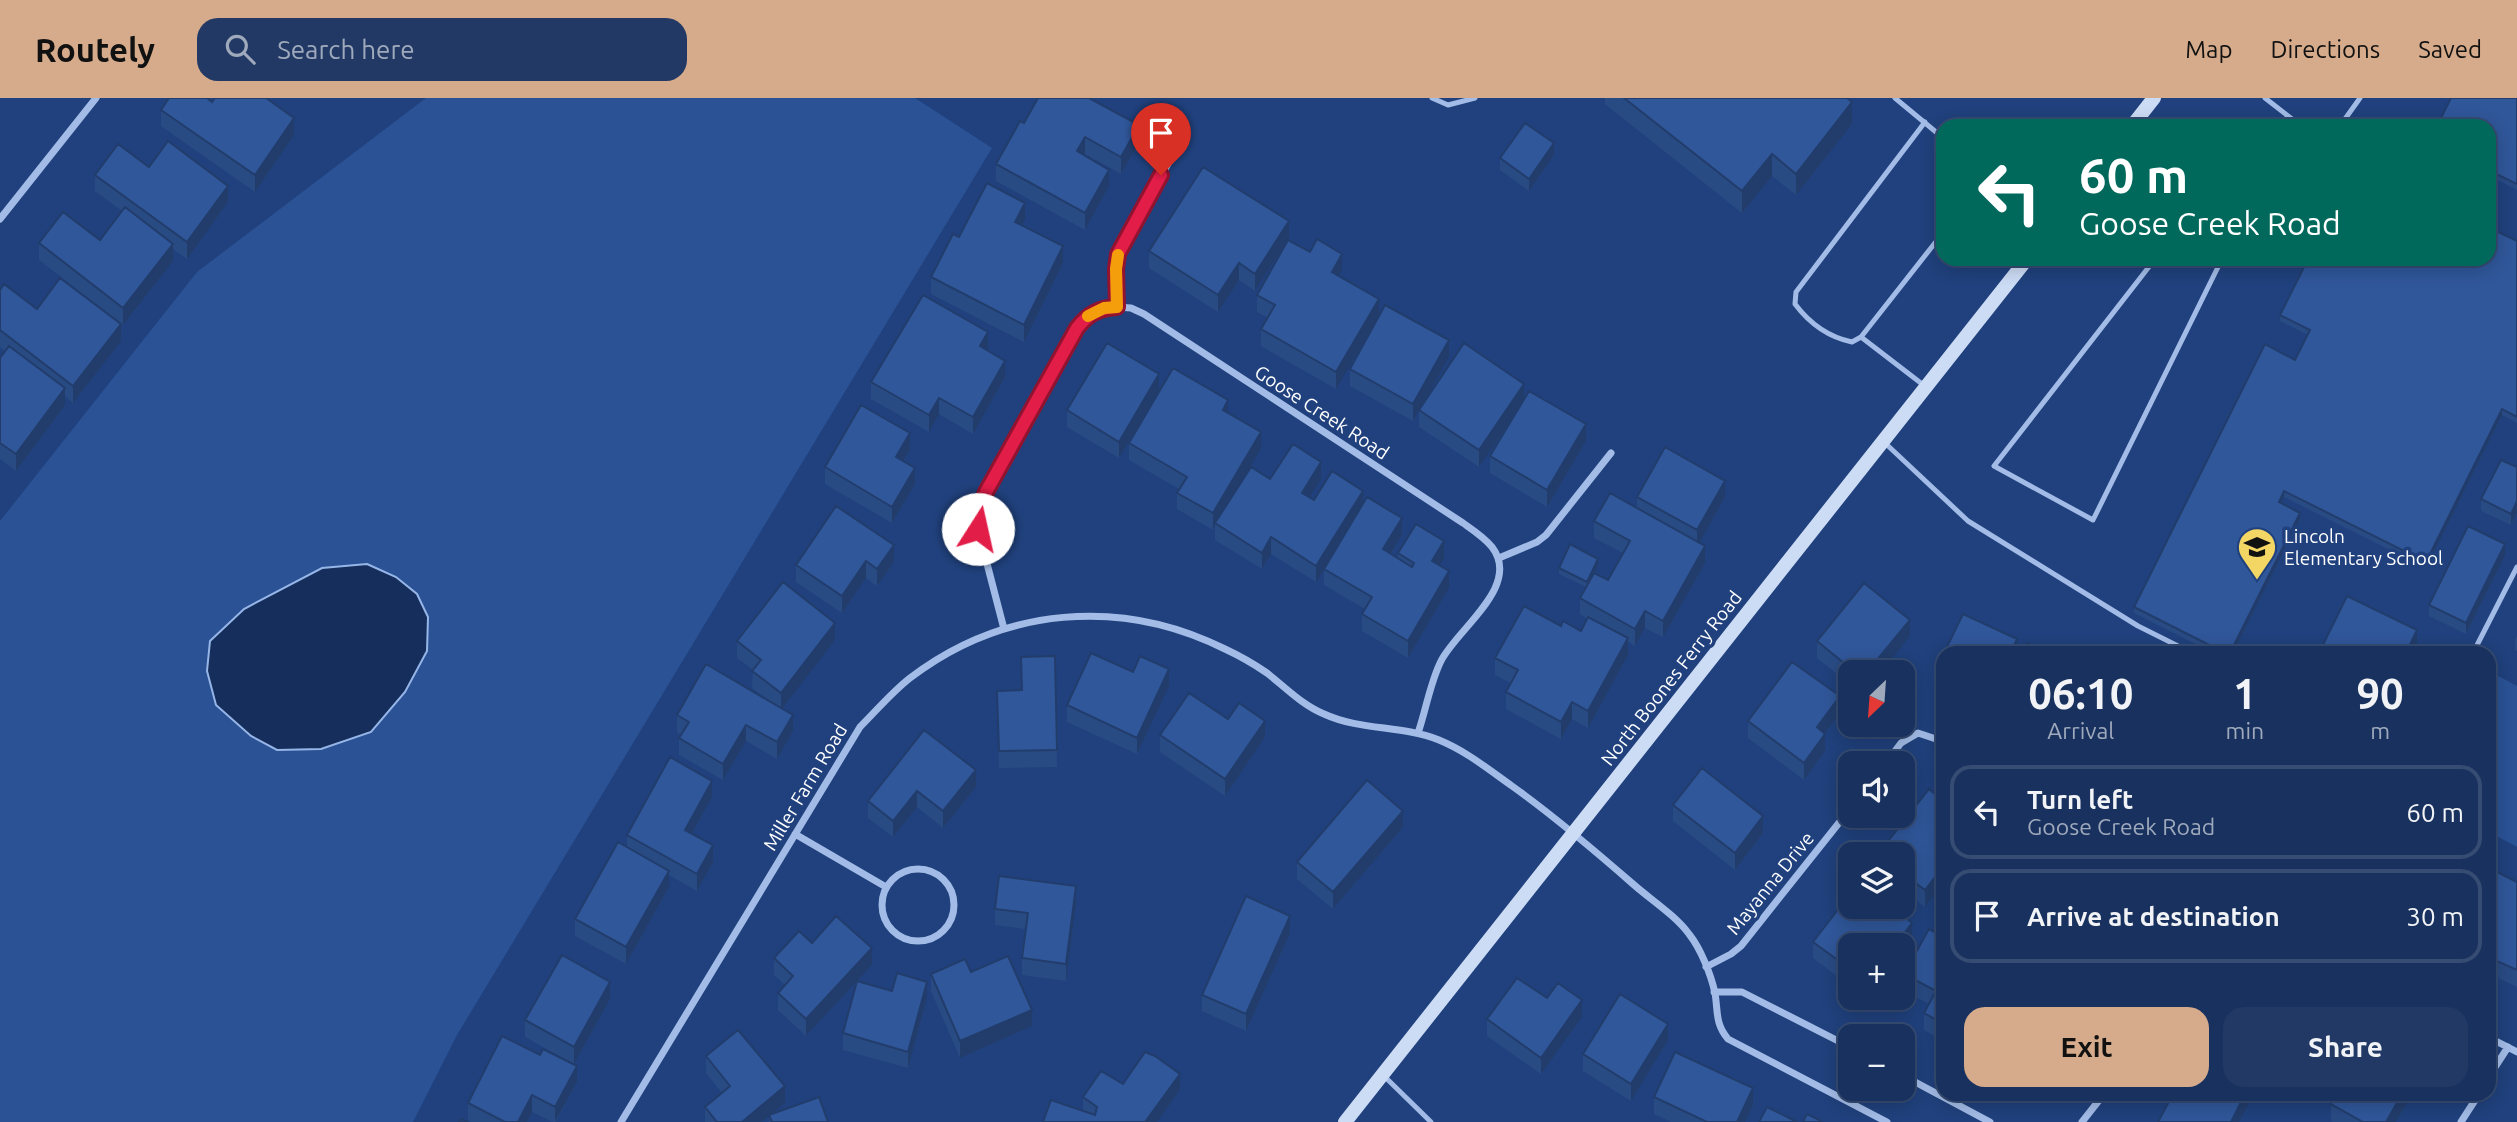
<!DOCTYPE html>
<meta charset="utf-8">
<style>
body{margin:0;font-family:Ubuntu,sans-serif;background:#213964;color:#f1f3f6;height:100vh;display:flex;flex-direction:column;font-size:26px;white-space:nowrap}
*{box-sizing:border-box;margin:0}
p{font-size:23px;color:#9fa9bc}
.icon{flex:none;width:38px;height:38px;fill:none;stroke:currentColor;stroke-width:2;stroke-linecap:round;stroke-linejoin:round}
.map{position:relative;flex:1;overflow:hidden}
.sheet{position:absolute;left:1936px;top:548px;width:560px;height:455px;display:flex;flex-direction:column;background:#18315e;border-radius:21px;box-shadow:0 4px 18px #0003,0 0 0 2px #364c73}
.sheet>*{flex:none}
.banner{position:absolute;left:1936px;top:21px;width:560px;height:147px;border-radius:21px;box-shadow:0 4px 18px #0003,0 0 0 2px #364c73;background:#00695c;color:#fff;overflow:hidden}
.needle{width:46px;rotate:205deg}
.controls{position:absolute;left:1838px;top:562px;display:grid;gap:14px}
.controls a{display:grid;place-items:center;width:77px;height:77px;border-radius:14px;background:#18315e;box-shadow:0 4px 18px #0003,0 0 0 2px #364c73;font-size:35px}
.pin{position:absolute;display:grid;place-items:center;width:60px;height:60px;color:#fff;margin:-72px -30px;border-radius:50% 50% 50% 0;rotate:-45deg;box-shadow:0 0 7px #0007}
.pin .icon{rotate:45deg}
.me{position:absolute;width:77px;margin:-38px;rotate:10deg;stroke-linejoin:round;filter:drop-shadow(0 0 5px #0008)}
.turn{display:flex;align-items:center;gap:24px;height:147px;padding:0 28px;font-size:32px}
.turn .icon{width:91px;height:91px;stroke-width:2.5}
.turn b{display:block;font-size:49px;line-height:60px}
.eta{display:flex;justify-content:space-evenly;align-items:center;height:119px;text-align:center}
.eta b{font-size:42px;font-weight:700;line-height:49px}
.button{display:flex;gap:14px;margin-top:auto;padding:14px 28px}
.button a{flex:1;height:80px;border-radius:21px;background:#d6ab8b;color:#111;font-size:28px;font-weight:700;line-height:80px;text-align:center}
.button a+a{background:#213964;color:#f1f3f6}
ul{padding:0;list-style:none}
li{display:flex;align-items:center;gap:21px;height:94px;margin:0 14px 10px;padding:0 14px;border:4px solid #364c73;border-radius:21px}
li div{flex:1}
li b{display:block;font-size:26px}
li em{font-style:normal}
header{display:flex;align-items:center;gap:42px;box-sizing:border-box;height:98px;padding:0 35px;background:#d6ab8b;color:#111}
header strong{font-size:33px}
nav{display:flex;gap:38px;margin-inline-start:auto;font-size:24px}
.search{width:490px;height:63px;background:#213964;display:flex;align-items:center;gap:18px;box-sizing:border-box;padding:0 24px;border-radius:21px;color:#9fa9bc;font-size:26px}
.map>svg:first-child{display:block}
.green{fill:#2a5295}
.water{fill:#162e5c;stroke:#97b6e8;stroke-width:2}
.lines{fill:none;stroke-linecap:round;stroke-linejoin:round}
.lane{stroke:#a3bce7;stroke-width:5}
.street{stroke:#a3bce7;stroke-width:7}
.secondary{stroke:#cddcf5;stroke-width:14}
.wall{fill:#294b84}
.shaded-wall{fill:#223d6c}
.building{fill:#30579a;stroke:#223d6c;stroke-width:2}
.route-casing{stroke:#92132f;stroke-width:18}
.route{stroke:#e11d48;stroke-width:12}
.slow{stroke:#f59e0b;stroke-width:12}
.labels{text-anchor:middle;dominant-baseline:central;stroke-width:7;stroke-linejoin:round;paint-order:stroke}
.street-label{font-size:19px;fill:#fff;stroke:#20417d}
.poi-label{font-size:19px;fill:#fff;stroke:#20417d;text-anchor:start}
</style>
<header>
<strong>Routely</strong>
<div class="search"><svg class="icon" aria-label="search" viewBox="0 0 24 24"><circle cx="10" cy="10" r="6"/><path d="M15 15l6 6"/></svg>Search here</div>
<nav><a>Map</a><a>Directions</a><a>Saved</a></nav>
</header>
<div class="map">
<svg width="2517" height="1024" viewBox="0 0 2517 1024">
<rect width="100%" height="100%" fill="#20417d"/>
<path class="green" d="M426 0H915L992 50 457 937 413 1024H0V423L197 174Z
M2489 573 2517 588V749L2489 734Z"/>
<path class="water" d="M367 466 396 479 417 496 428 519 427 553 405 594 371 634 321 651 277 652 251 638 216 607 207 573 210 543 244 511 322 470Z"/>
<g class="lines">
<path class="lane" d="M1432 0 1448 7 1475 0
M1895 0 1942 39
M2265 0 2301 28
M1925 24 1796 194 1795 206C1810 226 1828 239 1852 244L1861 239 1942 136
M2281 28 2288 18
M2333 28 2345 21 2360 0
M2155 161 1994 368 2093 422 2222 161
M2209 161 2218 168
M1861 239 1926 289
M1885 345 1968 423 2138 528 2192 555
M2473 555 2517 469
M1383 977 1431 1024"/>
<path class="street" d="M0 121 96 0
M1117 209 1131 210 1144 216 1463 425C1473 432 1484 439 1492 449 1522 488 1457 531 1441 563 1430 585 1426 612 1418 635
M1499 460 1537 444 1546 437 1611 355
M1004 531 978 431 981 406 1077 230C1088 216 1099 210 1117 209L1116 171 1118 156 1174 55
M1886 665 1901 645 1918 635 1942 643
M795 736 886 789
M882 807a36 36 0 1 1 72 0a36 36 0 1 1-72 0Z
M1706 869 1731 856 1741 848 1850 711
M1714 894H1742L1850 949
M2488 939 2517 954
M1902 977 1990 1024
M2488 980 2508 949
M621 1024 860 629C876 613 892 594 910 580 1003 509 1121 499 1225 551 1240 558 1254 566 1267 575 1285 589 1302 607 1324 616 1361 633 1402 627 1439 642 1466 653 1488 671 1512 688 1554 718 1594 752 1633 786 1651 802 1675 817 1689 836 1701 851 1711 877 1715 895 1718 913 1715 926 1728 941L1887 1024
M2082 1024 2104 996
M2461 1024 2479 996"/>
<path class="secondary" d="M2132 28 2154 0
M1345 1024 2027 161"/>
</g>
<path class="wall" d="M1605 0H1847L1852 26 1796 97 1772 78 1742 115 1605 6Z
M2517 0V92L2488 77V28Z
M161 12 294 37 255 94 161 28Z
M1024 25 1139 44 1121 76 1085 56 1084 57 1109 88 1085 132 996 83V66Z
M1554 57 1529 93 1500 72V60Z
M149 69 228 104 187 161 173 151V163L123 227 39 162V145L100 142 122 113 95 93V77Z
M1025 122 1022 127 1063 165 1024 244 931 196V179L959 139Z
M1289 140 1255 193 1239 182 1218 214 1149 170V153Z
M2517 143V325L2502 317 2426 470 2284 399 2281 406 2300 421 2233 555H2213L2134 515V509L2295 262 2308 237 2280 223V217Z
M1342 172 1339 178 1336 291 1261 248V231L1268 220 1257 214V197Z
M0 192 37 211 121 243 73 305 65 298V307L16 373 0 361V260L5 253 0 249Z
M988 251 987 252 1005 279 973 336 939 316 929 334 871 301V284Z
M1449 259 1420 310 1524 301 1586 343 1547 409 1490 375V358L1514 317 1479 369 1419 329V312L1413 323 1350 288V271Z
M1159 293 1119 360 1067 329V312Z
M1228 315 1261 350 1242 382 1321 381 1309 399 1314 402 1363 406 1402 437 1391 456 1398 460V455L1444 460 1439 467 1449 490 1408 560 1362 533V516L1365 511 1324 487V471L1316 484 1271 456 1262 471 1215 442V428L1213 432 1177 411V395L1179 391 1129 362V345Z
M910 352 904 363 915 386 892 425 825 386V369Z
M2517 369V415L2511 427 2481 413V401Z
M1637 399H1725L1699 445 1705 465 1663 539 1645 530 1635 548 1628 543V557L1588 630 1572 621 1561 641 1506 611V594L1511 585 1495 577V560L1561 528 1581 533 1587 521 1580 516V500L1586 489 1559 476V470L1598 467 1594 475 1608 482 1623 455 1594 440V423L1637 410Z
M894 447V464L877 488 866 480 842 515 796 484V467Z
M2505 458 2466 536 2429 518V507Z
M1910 538 1881 574H1850V586L1817 560V543Z
M2517 538V553L2515 552V541Z
M835 542 782 610 793 633 777 661 746 643 723 682 679 657V640L681 637 677 634V617L768 602 752 590 753 572 737 560V543Z
M1055 558 1057 669 999 670 997 593 1021 592Z
M1942 559V575L1941 574V562Z
M1169 588 1137 656 1067 624V607Z
M1840 615 1825 636V653L1804 682 1748 640V623Z
M1228 621 1265 639 1225 698 1160 654V637Z
M976 672V689L943 730 917 709 893 739 868 720V703Z
M712 699 692 736 713 764 697 793 669 777V789L626 866 575 838V821L627 749V737Z
M1942 702V787L1925 809 1902 791V756Z
M1673 707 1763 735 1735 772 1673 723Z
M1403 729 1333 811 1297 781V764Z
M2517 784V889L2488 875V786Z
M1076 805 1066 883 1022 877V860L1025 831 995 827V811Z
M1290 835 1246 933 1202 913V897Z
M1942 838V942L1924 932V915L1929 906 1904 893V876Z
M1912 842 1902 855V847H1850V888L1813 860V844Z
M812 845 872 867 806 938 778 912V895L785 887 774 877V860Z
M971 874 1032 928 960 960 931 893V876Z
M892 893 927 900 908 970 843 952V935Z
M1547 900 1582 919 1541 976 1487 938V921Z
M610 901 574 966 525 939V922Z
M1668 942 1631 1003 1583 973V956Z
M540 957 577 984 556 1024H553L532 1014 527 1024H472L468 1022V1005Z
M706 958 785 1005 771 1016 828 1024H769V1018L762 1024H705V1009L722 995 706 975Z
M1123 986 1180 992 1157 1024H1043L1083 1013V999Z
M2336 996H2412L2396 1024H2333L2331 1023V1006Z
M1654 999 1753 1007 1745 1024H1671L1654 1016Z"/>
<path class="shaded-wall" d="M1852 4V26L1796 97V76Z
M294 20V37L255 94V77Z
M1139 27V44L1121 76V59Z
M1085 39V56L1077 70V53Z
M1554 45V57L1529 93V81Z
M1772 56V78L1742 115V93Z
M1109 72V88L1085 132V115Z
M228 88V104L187 161V144Z
M1025 105V122L1015 140V124Z
M1289 123V140L1255 193V176Z
M173 146V163L123 227V210Z
M1063 148V165L1024 244V227Z
M1342 156V172L1332 191V174Z
M1239 165V182L1218 214V197Z
M1379 201V218L1336 291V274Z
M121 226V243L73 305V288Z
M988 234V251L980 265V248Z
M1449 242V259L1413 323V306Z
M1005 263V279L973 336V319Z
M1159 276V293L1119 360V344Z
M1524 286V303L1479 369V352Z
M65 290V307L16 373V356Z
M939 300V316L929 334V317Z
M1228 302V319L1223 312Z
M2502 311V317L2426 470V464Z
M1586 326V343L1547 409V392Z
M1261 334V350L1217 426 1215 425V428L1213 432V415Z
M910 335V352L896 375V359Z
M1321 364V381L1302 411V395Z
M915 370V386L892 425V409Z
M1725 383V399L1697 449V432Z
M1363 393V410L1316 484V468Z
M2284 393V399L2279 410V404Z
M2517 403V415L2511 427V416Z
M2300 415V421L2233 555H2230Z
M1402 420V437L1383 468V451Z
M1271 439V456L1262 471V455Z
M1444 443V460L1432 479V463Z
M2505 446V458L2466 536V525Z
M894 447V464L877 488V471Z
M1705 448V465L1663 539V523Z
M1598 461V467L1587 490V484Z
M866 463V480L842 515V498Z
M1449 473V490L1408 560V543Z
M1645 513V530L1635 548V531Z
M1910 522V538L1881 574H1867Z
M835 525V542L781 612V595Z
M2417 532V549L2414 555H2406Z
M1628 540V557L1588 630V613Z
M2017 541 2016 555H2011Z
M1169 571V588L1137 656V640Z
M1840 598V615L1817 646V629Z
M1572 604V621L1561 641V624Z
M793 617V633L777 661V644Z
M1265 623V639L1225 698V681Z
M746 627V643L723 682V666Z
M1825 636V653L1804 682V665Z
M976 672V689L943 730V713Z
M712 683V699L685 748V732Z
M917 693V709L893 739V723Z
M1403 713V729L1333 811V794Z
M1763 718V735L1735 772V755Z
M713 747V764L697 793V776Z
M1942 770V787L1925 809V792Z
M669 773V789L626 866V849Z
M1076 788V805L1066 883V866Z
M1290 818V835L1246 933V916Z
M1912 825V842L1902 855V847H1895Z
M872 850V867L806 938V921Z
M610 884V901L574 966V949Z
M927 884V900L908 970V954Z
M1582 902V919L1541 976V960Z
M1032 912V928L960 960V943Z
M1668 926V942L1631 1003V986Z
M577 968V984L555 1024V1009Z
M1180 976V992L1157 1024H1145Z
M785 988V1005L762 1024H742Z
M1753 990V1007L1745 1024H1737Z
M2245 996H2251V1001L2239 1024H2231Z
M2402 996H2412L2396 1024H2386Z
M532 997V1014L527 1024H518Z"/>
<path class="building" d="M169 0H207L212 4 215 0H266L294 20 255 77 161 12Z
M1038 0H1089L1139 27 1121 59 1085 39 1077 53 1109 72 1085 115 996 66 1020 23 1024 25Z
M1624 0H1847L1852 4 1796 76 1772 56 1742 93Z
M2451 0H2517V86L2488 72V28H2437Z
M1525 25 1554 45 1529 81 1500 60Z
M168 43 228 88 187 144 95 77 118 46 149 69Z
M1203 69 1289 123 1255 176 1239 165 1218 197 1149 153Z
M987 85 1025 105 1015 124 1063 148 1024 227 931 179 953 136 959 139Z
M125 109 173 146 123 210 39 145 63 114 100 142Z
M2488 129 2517 143V319L2502 311 2426 464 2284 393 2279 404 2300 415 2230 555H2225L2134 509 2265 246 2295 262 2310 232 2280 217 2308 161H2488Z
M1317 141 1342 156 1332 174 1379 201 1336 274 1261 231 1275 207 1257 197 1288 142 1310 154Z
M60 180 121 226 73 288 0 232V192L4 186 37 211Z
M923 197 988 234 980 248 1005 263 973 319 939 300 929 317 871 284Z
M1385 207 1449 242 1413 306 1350 271Z
M1107 245 1159 276 1119 344 1067 312Z
M1464 245 1524 286 1479 352 1419 312Z
M9 248 65 290 16 356 0 345V260Z
M1173 270 1228 302 1223 312 1261 334 1213 415 1177 395 1187 379 1129 345Z
M1529 293 1586 326 1547 392 1490 358Z
M861 307 910 335 896 359 915 370 892 409 825 369Z
M1293 346 1321 364 1302 395 1314 402 1332 373 1363 393 1316 468 1271 439 1262 455 1215 425 1251 369 1270 381Z
M1665 349 1725 383 1697 432 1637 399Z
M2501 362 2517 369V403L2511 416 2481 401Z
M1610 395 1705 448 1663 523 1645 513 1635 531 1580 500 1594 475 1608 482 1630 443 1594 423Z
M1367 399 1402 420 1383 451 1412 469 1414 465 1398 455 1416 426 1444 443 1432 463 1449 473 1408 543 1362 516 1372 499 1324 471Z
M836 408 894 447 877 471 866 463 842 498 796 467Z
M2468 428 2505 446 2466 525 2429 507Z
M1570 446 1598 461 1587 484 1559 470Z
M783 484 835 525 781 595 752 573 761 562 737 543Z
M1864 485 1910 522 1867 574H1855L1817 543Z
M2347 498 2417 532 2406 555H2319Z
M1524 508 1561 528 1563 523 1581 533 1588 519 1628 540 1588 613 1572 604 1561 624 1506 594 1518 572 1495 560Z
M1963 516 2017 541 2011 555H1944Z
M2027 545 2048 555H2023Z
M1091 555 1133 574 1140 558 1169 571 1137 640 1067 607Z
M1055 558 1057 652 999 653 997 593 1022 592 1021 559Z
M1792 564 1840 598 1817 629 1825 636 1804 665 1748 623Z
M706 566 793 617 777 644 746 627 723 666 679 640 689 624 677 617Z
M1189 595 1228 621 1239 605 1265 623 1225 681 1160 637Z
M924 632 976 672 943 713 917 693 893 723 868 703Z
M670 659 712 683 685 732 713 747 697 776 627 737Z
M1702 670 1763 718 1735 755 1673 707Z
M1367 682 1403 713 1333 794 1297 764Z
M1929 691 1942 702V770L1925 792 1902 775V756H1878Z
M618 744 669 773 626 849 575 821Z
M2495 773 2517 784V872L2488 859V847L2491 842 2488 841V786Z
M999 778 1076 788 1066 866 1022 860 1028 815 995 811Z
M1850 796V808H1891L1912 825 1895 847H1850V871L1813 844Z
M1246 798 1290 818 1246 916 1202 897Z
M836 818 872 850 806 921 778 895 793 878 774 860 799 833 812 845Z
M1929 831 1942 838V925L1924 915 1936 893 1904 876Z
M562 857 610 884 574 949 525 922Z
M1008 858 1032 912 960 943 931 876 965 861 971 874Z
M897 875 927 884 908 954 843 935 857 883 892 893Z
M1517 880 1547 900 1558 885 1582 902 1541 960 1487 921Z
M1620 896 1668 926 1631 986 1583 956Z
M738 932 785 988 742 1024H717L705 1009 730 988 706 958Z
M502 938 540 957 543 951 577 968 555 1009 532 997 518 1024H505L468 1005Z
M1145 954 1155 958 1180 976 1145 1024H1043L1051 1002 1095 1017 1097 1009 1083 999 1101 973 1123 986Z
M1675 954 1753 990 1737 1024H1707L1654 999Z
M2173 996H2245L2231 1024H2158Z
M2336 996H2402L2386 1024H2363L2331 1006Z
M819 999 828 1024H772L769 1017Z
M1767 1009 1797 1024H1759Z
M1807 1016 1823 1024H1803Z
M461 1021 468 1024H459Z"/>
<g class="lines">
<g class="route-casing">
<path id="route" d="M978 431V417L986 394 1077 230C1088 216 1099 210 1117 209L1116 171 1118 156 1161 77"/>
</g>
<use href="#route" class="route"/>
<path class="slow" d="M1088 218 1104 210 1117 209 1116 171 1118 157"/>
</g>
<defs>
<g id="school-pin" transform="scale(2.0125)"><path d="M0 17L-7.5 6A9.5 9.5 0 1 1 7.5 6Z" fill="#f4d664" stroke="#20417d"/><path d="M0-5L7-2L0 1L-7-2ZM-4 1L0 2.5L4 1V4Q0 6-4 4Z" fill="#111"/></g>
</defs>
<g fill-rule="evenodd">
<use href="#school-pin" x="2257" y="449"/>
</g>
<g class="labels">
<g class="street-label">
<text transform="translate(1322 314) rotate(33)">Goose Creek Road</text>
<text transform="translate(1671 580) rotate(-52)">North Boones Ferry Road</text>
<text transform="translate(805 689) rotate(-59)">Miller Farm Road</text>
<text transform="translate(1770 785) rotate(-51)">Mayanna Drive</text>
</g>
<g class="poi-label">
<text x="2284" y="438">Lincoln<tspan x="2284" dy="22">Elementary School</tspan></text>
</g>
</g>
</svg>
<div class="controls">
<a><svg class="needle" viewBox="-14 -14 28 28"><path d="M0-13l5 13h-10z" fill="#e53935"/><path d="M0 13l5-13h-10z" fill="#9fa9bc"/></svg></a>
<a><svg class="icon" aria-label="sound" viewBox="0 0 24 24"><path d="M4 9h4l5-4v14l-5-4H4zM17 9q2 3 0 6"/></svg></a>
<a><svg class="icon" aria-label="layers" viewBox="0 0 24 24"><path d="M12 4l9 5-9 5-9-5zM3 14l9 5 9-5"/></svg></a>
<a>+</a>
<a>−</a>
</div>
<div class="pin" style="left:1161px;top:77px;background:#d93025"><svg class="icon" aria-label="arrive" viewBox="0 0 24 24"><path d="M6 21V4h12l-3 4 3 4H6"/></svg></div>
<svg class="me" style="left:978px;top:431px" viewBox="-20 -20 40 40"><circle r="19" fill="#fff"/><path d="M0-13L10 11 0 6-10 11z" fill="#e11d48"/></svg>
<div class="banner">
<div class="turn"><svg class="icon" aria-label="left" viewBox="0 0 24 24"><path d="M17 20v-9H6M10 6l-5 5 5 5"/></svg><div><b>60 m</b>Goose Creek Road</div></div>
</div>
<section class="sheet">
<div class="eta">
<div><b>06:10</b><p>Arrival</p></div>
<div><b>1</b><p>min</p></div>
<div><b>90</b><p>m</p></div>
</div>
<ul>
<li><svg class="icon" aria-label="left" viewBox="0 0 24 24"><path d="M17 20v-9H6M10 6l-5 5 5 5"/></svg><div><b>Turn left</b><p>Goose Creek Road</p></div><em>60 m</em></li>
<li><svg class="icon" aria-label="arrive" viewBox="0 0 24 24"><path d="M6 21V4h12l-3 4 3 4H6"/></svg><div><b>Arrive at destination</b></div><em>30 m</em></li>
</ul>
<div class="button"><a>Exit</a><a>Share</a></div>
</section>
</div>
